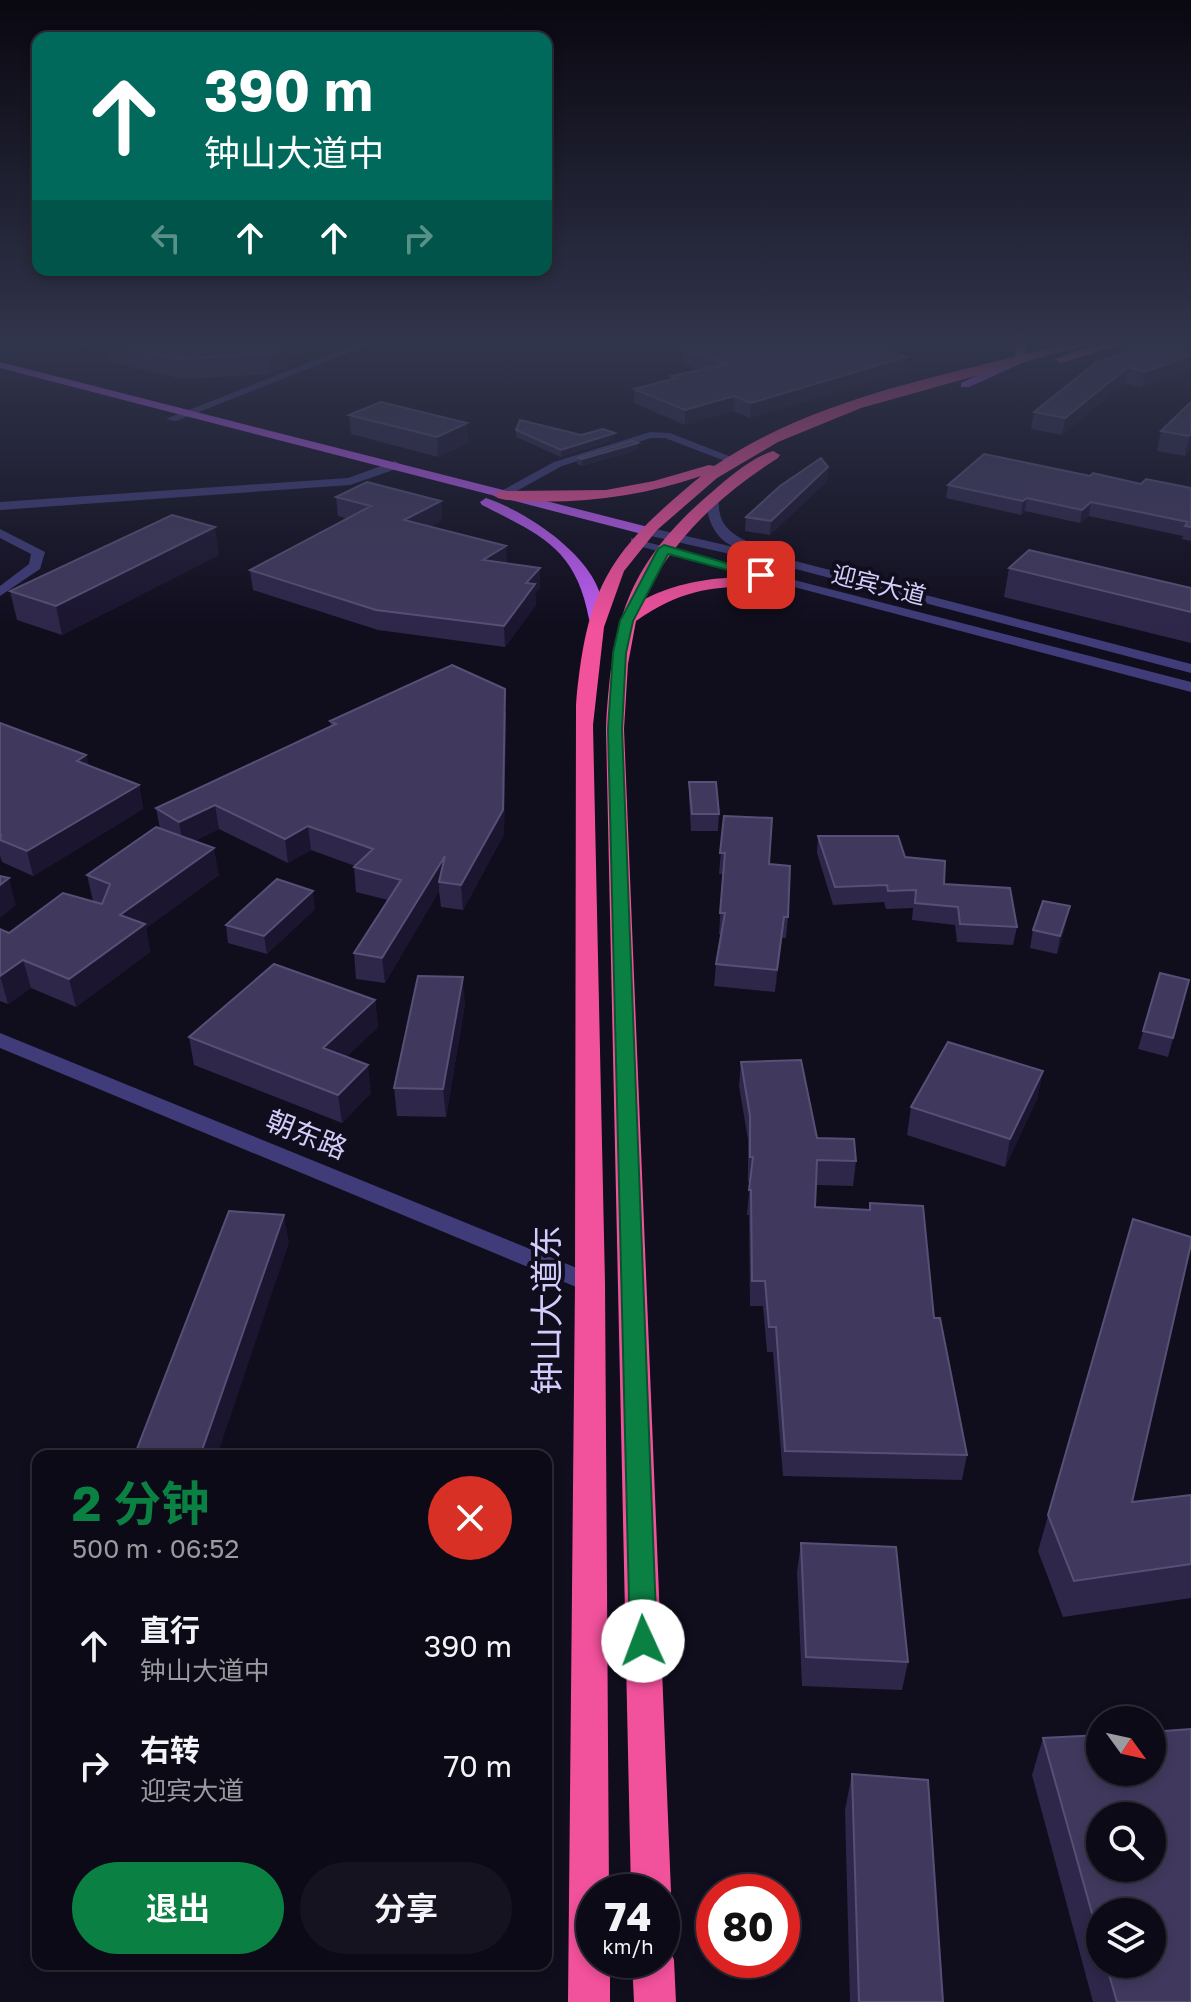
<!DOCTYPE html>
<html lang="zh">
<meta charset="utf-8">
<style>
body{margin:0;font-family:"Golos Text","Noto Sans SC",sans-serif;background:#15131f;color:#f1f3f6;height:100vh;display:flex;flex-direction:column;font-size:30px;white-space:nowrap}
*{box-sizing:border-box;margin:0}
p{font-size:26px;color:#9a9aa1}
.icon{flex:none;width:44px;height:44px;fill:none;stroke:currentColor;stroke-width:2;stroke-linecap:round;stroke-linejoin:round}
.map{position:relative;flex:1;overflow:hidden}
.sheet{position:absolute;left:32px;top:1450px;width:520px;height:520px;display:flex;flex-direction:column;background:#0c0a16;border-radius:16px;box-shadow:0 4px 12px #0003,0 0 0 2px #2c2b35}
.sheet>*{flex:none}
.banner{position:absolute;left:32px;top:32px;width:520px;height:244px;border-radius:16px;box-shadow:0 4px 12px #0003,0 0 0 2px #2c2b35;background:#00695c;color:#fff;overflow:hidden}
.needle{width:52px;rotate:123deg}
.tools{position:absolute;left:1086px;top:1706px;display:grid;gap:16px}
.tools a{display:grid;place-items:center;width:80px;height:80px;border-radius:50%;background:#0c0a16;box-shadow:0 4px 12px #0003,0 0 0 2px #2c2b35;font-size:40px}
.speed{position:absolute;left:576px;top:1874px;display:flex;gap:16px;font-size:40px;font-weight:700;text-align:center}
.speed>*{display:grid;place-content:center;width:104px;height:104px;border-radius:50%;background:#0c0a16;box-shadow:0 4px 12px #0003,0 0 0 2px #2c2b35;line-height:1}
.speed small{font-size:20px;font-weight:400}
.speed .limit{border:12px solid #d22;background:#fff;color:#111}
.pin{position:absolute;display:grid;place-items:center;width:68px;height:68px;color:#fff;margin:-34px;border-radius:16px;box-shadow:0 4px 12px #0006}
.me{position:absolute;width:88px;margin:-44px;rotate:358deg;stroke-linejoin:round;filter:drop-shadow(0 0 6px #0008)}
.turn{display:flex;align-items:center;gap:28px;height:168px;padding:0 40px;font-size:36px}
.turn .icon{width:104px;height:104px;stroke-width:2.5}
.turn b{display:block;font-size:56px;line-height:68px}
.lanes{display:flex;align-items:center;height:76px;padding:0 40px;background:#0003;justify-content:center;gap:40px;direction:ltr}
.lanes .off{opacity:.35}
.round{display:grid;place-items:center;flex:none;width:84px;height:84px;border-radius:42px;background:#15131f}
.summary{display:flex;align-items:center;justify-content:space-between;height:136px;padding:0 40px}
h1{font-size:48px;font-weight:700;line-height:60px;color:#0b8043}
.cta{display:flex;gap:16px;margin-top:auto;padding:16px 40px}
.cta a{flex:1;height:92px;border-radius:48px;background:#0b8043;color:#fff;font-size:32px;font-weight:700;line-height:92px;text-align:center}
.cta a+a{background:#15131f;color:#f1f3f6}
ul{padding:0;list-style:none}
li{display:flex;align-items:center;gap:24px;height:120px;padding:0 40px}
li div{flex:1}
li b{display:block;font-size:30px}
li em{font-style:normal}
.map>svg:first-child{display:block}
.lines{fill:none;stroke-linecap:round;stroke-linejoin:round}
.minor{fill:#3f3c79;fill-rule:evenodd}
.major{fill:#bd5cf3;fill-rule:evenodd}
.highway{fill:#f2519c;fill-rule:evenodd}
.wall{fill:#2e274a;fill-rule:evenodd}
.shaded-wall{fill:#1b1530}
.building{fill:#40395d;stroke:#575076;stroke-width:2;fill-rule:evenodd}
.route{fill:#0b8043;stroke:#07532c;stroke-width:2}
.labels{text-anchor:middle;dominant-baseline:central;stroke-width:8;stroke-linejoin:round;paint-order:stroke}
.far-street-label{font-size:24px;fill:#d3cdfb;stroke:#100d1d}
.street-label{font-size:28px;fill:#d3cdfb;stroke:#100d1d}
.near-street-label{font-size:34px;fill:#d3cdfb;stroke:#100d1d}
</style>
<div class="map">
<svg width="1191" height="2002" viewBox="0 0 1191 2002">
<rect width="100%" height="100%" fill="#100d1d"/>
<g class="lines">
<path class="minor" d="M351 346H366L176 421 166 419Z
M1111 346H1135L1191 356V362Z
M650 432 670 433 739 460 733 464 665 438H651L562 466 504 498 494 495 554 462Z
M395 461 401 465 399 468 350 485 0 510V502L348 478Z
M713 493 719 497C717 523 728 533 751 543V549C722 552 704 522 707 497Z
M647 527 799 562 1191 664V673L792 568 642 534V528Z
M0 529 45 552 40 569 0 596V586L29 564 31 554 0 538Z
M631 538 1191 682V692L631 544Z
M0 1033 599 1277 602 1283 599 1289 590 1292 581 1289 0 1048Z"/>
<path class="major" d="M1016 346H1026L1024 362 969 387H961V383L1015 358Z
M0 362 652 528 653 531 642 534 0 368Z
M486 498C529 512 616 569 601 622H591L589 619C576 548 541 535 482 505L480 502Z"/>
<path class="highway" d="M1060 346H1082L861 408 778 442 717 478 657 530 624 571 604 627 593 725 605 1283 609 1892H594V1960H610V2002H568L575 1283 576 705C587 585 609 552 701 476 643 496 583 504 522 501 512 500 500 501 493 495L500 491 606 490 654 481 709 465 714 466C814 398 944 375 1060 346Z
M1094 346H1115L1061 363 1055 359Z
M773 451 780 455 778 458C721 494 673 538 643 600 688 576 736 576 786 577L794 582 786 587C722 586 690 584 636 621L628 664 624 729 671 1892 662 1908V1892H631L606 729C612 621 626 565 712 492 729 477 751 458 773 451Z
M662 1943 668 1945 674 1960 676 2002H634L632 1960H662Z"/>
</g>
<path class="wall" d="M75 346H318L291 357 292 366 271 374 181 379 110 362 108 353Z
M689 346H876L905 371 750 418 733 411 685 425 634 403V389L671 380V376L701 370 682 364V350L692 347Z
M1153 346 1142 388 1125 383 1062 435 1031 429 1034 412Z
M1191 402V449L1185 456 1157 451 1161 431Z
M349 415 467 423 468 443 438 457 351 434Z
M516 430 581 435 615 433V440L561 457 516 437Z
M638 443V450L582 466 577 464V458Z
M828 467 827 481 770 535 745 531 746 517Z
M1090 476 1141 484 1191 488V541L1182 539 1183 536 1089 516 1080 523 1025 511 1021 515 946 498 948 485Z
M336 497 441 501 442 520 429 527 507 563 540 568V588L535 593 536 605 505 647 378 630 253 590 250 570 348 519 338 516Z
M219 555 62 635 17 620 10 591Z
M1009 568 1191 588V643L1004 597Z
M506 712 504 834 463 910 441 907 439 891 385 983 356 979 354 953 388 900 356 892 354 867 355 866 311 850 288 863 219 829 194 841 219 875 146 928 150 952 76 1007 31 988 8 1004 0 1001V929L9 933 93 901 87 875 160 829 156 808 331 727 330 721Z
M0 723 86 755 88 765 139 785 143 809 33 876 2 862 0 856Z
M689 782 719 814 718 831H691L689 799Z
M724 816 769 864 788 917 786 938H782L775 992 714 986 716 964 721 935 719 934 723 874H719Z
M818 836 905 857 944 884 1017 927 1013 945 957 942 955 925 912 920 913 908 886 909 884 902 833 905 817 853Z
M315 909 267 954 228 943 226 925Z
M1066 924 1057 954 1030 948 1033 930Z
M1160 973 1189 980 1168 1057 1138 1049Z
M375 1000 378 1027 346 1057 371 1093 342 1123 194 1065 189 1037Z
M465 1004 446 1117 397 1116 394 1088Z
M741 1062 817 1138 856 1161 853 1186 816 1185 815 1207 869 1210 870 1203 934 1318 967 1455 962 1480 783 1476 773 1352H767L763 1306H750L749 1215H747L750 1182H748V1140L739 1086Z
M1043 1071 1037 1099 1005 1167 907 1135 911 1107Z
M1133 1219 1132 1502 1191 1495V1598L1063 1617 1038 1551Z
M801 1543 908 1662 902 1690 802 1686 797 1572Z
M1043 1738 1191 2002H1093L1032 1775ZM1100 1912 1152 1964H1100Z
M852 1774 943 2002H850L845 1810Z"/>
<path class="shaded-wall" d="M275 346H318L291 357 292 366 271 374 269 354Z
M1191 355V369L1142 388 1145 372Z
M906 357 905 371 750 418 751 403Z
M1128 367 1125 383 1062 435 1065 418Z
M734 396 733 411 685 425V410Z
M467 423 468 443 438 457 437 437Z
M615 433V440L561 457V450Z
M1191 434V449L1185 456 1189 436Z
M638 443V450L582 466V459Z
M828 467 827 481 770 535 771 521Z
M1027 498 1025 511 1021 515 1023 501Z
M441 501 442 520 405 540 404 520Z
M1091 502 1089 516 1080 523 1082 510Z
M215 527 219 555 62 635 56 606Z
M506 546 507 565 483 560Z
M540 568V588L535 593 536 605 505 647 504 626 526 583Z
M505 689 504 834 463 910 461 885Z
M86 755 91 779 77 761Z
M139 785 143 809 33 876 27 851Z
M215 805 219 829 183 846 179 822Z
M308 826 311 850 288 863 285 839Z
M214 848 219 875 146 928 150 952 76 1007 69 979 120 915Z
M445 856 439 882V891L385 983 382 958Z
M9 878 16 905 0 918V885Z
M313 891 315 909 267 954 264 936Z
M1070 906 1066 924 1057 954 1060 936Z
M784 917 782 938 775 992 777 970Z
M23 960 31 988 8 1004 0 976Z
M463 977 465 1004 446 1117 443 1089Z
M375 1000 378 1027 327 1076 323 1048Z
M368 1065 371 1093 342 1123 338 1095Z
M1043 1071 1037 1099 1005 1167 1010 1139Z
M284 1215 289 1243 217 1456H200Z"/>
<path class="building" d="M122 346H290L269 354 178 359Z
M694 346H876L906 357 751 403 734 396 685 410 634 389 676 378 671 376 728 364 682 350Z
M1145 346H1152L1150 349 1157 346H1178L1191 349V355L1145 372 1128 367 1065 418 1034 412 1097 362Z
M381 402 467 423 437 437 349 415Z
M1191 402V434L1189 436 1161 431Z
M520 420 581 435 603 429 615 433 561 450 516 430Z
M632 441 638 443 582 459 577 458Z
M984 454 1090 476 1093 473 1141 484 1146 479 1191 488V527L1185 526 1188 522 1091 502 1082 510 1027 498 1023 501 948 485Z
M821 458 828 467 771 521 746 517 780 486Z
M367 482 441 501 404 520 506 546 483 560 540 568 526 583 535 584 504 626 376 610 250 570 371 506 336 497Z
M172 515 215 527 56 606 10 591Z
M1029 550 1191 588V612L1009 568Z
M452 665 505 689 503 810 461 885 439 882 445 856 382 958 354 953 401 880 354 867 373 849 308 826 285 839 215 805 179 822 156 808 336 724 330 721Z
M0 723 86 755 77 761 139 785 27 851 0 840 1 835 0 834Z
M689 782H716L719 814H692Z
M724 816 772 818 769 864 790 866 788 917H784L777 970 716 964 725 913H720L725 853H720Z
M156 827 214 848 120 915 145 924 69 979 23 960 0 976V929L9 933 63 893 102 904 110 884 87 875Z
M818 836H898L905 857 945 861 944 884 1010 888 1017 927 960 924 958 907 915 903 916 890 888 891 887 885 835 887Z
M0 876 9 878 0 885Z
M277 879 313 891 264 936 226 925Z
M1043 901 1070 906 1060 936 1033 930Z
M274 964 375 1000 323 1048 368 1065 338 1095 189 1037Z
M1160 973 1189 980 1173 1038 1143 1031Z
M418 976 463 977 443 1089 394 1088Z
M948 1042 1043 1071 1010 1139 911 1107Z
M801 1060 817 1138 854 1139 856 1161 817 1160 815 1207 870 1210V1203L923 1206 934 1318H940L967 1455 785 1451 776 1327H769L765 1281H752L751 1190H749L753 1157H750V1116L741 1062Z
M229 1211 284 1215 200 1456H162L135 1454Z
M1133 1219 1191 1237V1244L1132 1502 1191 1495V1564L1074 1581 1048 1515Z
M801 1543 896 1547 908 1662 806 1657Z
M1191 1729V2002H1117L1106 1964H1152V1912H1100V1942L1043 1738 1100 1735V1772H1152V1732ZM1100 1816H1152V1868H1100Z
M852 1774 928 1780 943 2002H859Z"/>
<linearGradient id="sky" x2="0" y2="1"><stop stop-color="#090710"/><stop offset="0.55" stop-color="#31354c"/><stop offset="1" stop-color="#31354c" stop-opacity="0"/></linearGradient>
<rect width="1191" height="627" fill="url(#sky)"/>
<path class="route" d="M664 545 767 575 761 579 668 554 633 621 626 653 622 729 657 1641 653 1649 643 1653 634 1649 630 1641 608 729 613 653 620 621 658 549Z"/>
<g class="labels">
<g class="far-street-label">
<text transform="translate(879 584) rotate(14)">迎宾大道</text>
</g>
<g class="street-label">
<text transform="translate(307 1134) rotate(22)">朝东路</text>
</g>
<g class="near-street-label">
<text transform="translate(546 1310) rotate(-90)">钟山大道东</text>
</g>
</g>
</svg>
<div class="tools">
<a><svg class="needle" viewBox="-14 -14 28 28"><path d="M0-13l5 13h-10z" fill="#e53935"/><path d="M0 13l5-13h-10z" fill="#9a9aa1"/></svg></a>
<a><svg class="icon" aria-label="search" viewBox="0 0 24 24"><circle cx="10" cy="10" r="6"/><path d="M15 15l6 6"/></svg></a>
<a><svg class="icon" aria-label="layers" viewBox="0 0 24 24"><path d="M12 4l9 5-9 5-9-5zM3 14l9 5 9-5"/></svg></a>
</div>
<div class="speed"><div>74<small>km/h</small></div><div class="limit">80</div></div>
<div class="pin" style="left:761px;top:575px;background:#d93025"><svg class="icon" aria-label="arrive" viewBox="0 0 24 24"><path d="M6 21V4h12l-3 4 3 4H6"/></svg></div>
<svg class="me" style="left:643px;top:1641px" viewBox="-20 -20 40 40"><circle r="19" fill="#fff"/><path d="M0-13L10 11 0 6-10 11z" fill="#0b8043"/></svg>
<div class="banner">
<div class="turn"><svg class="icon" aria-label="ahead" viewBox="0 0 24 24"><path d="M12 20V5M6 11l6-6 6 6"/></svg><div><b>390 m</b>钟山大道中</div></div>
<div class="lanes"><svg class="icon off" aria-label="left" viewBox="0 0 24 24"><path d="M17 20v-9H6M10 6l-5 5 5 5"/></svg><svg class="icon" aria-label="ahead" viewBox="0 0 24 24"><path d="M12 20V5M6 11l6-6 6 6"/></svg><svg class="icon" aria-label="ahead" viewBox="0 0 24 24"><path d="M12 20V5M6 11l6-6 6 6"/></svg><svg class="icon off" aria-label="right" viewBox="0 0 24 24"><path d="M7 20v-9h11M14 6l5 5-5 5"/></svg></div>
</div>
<section class="sheet">
<div class="summary"><div><h1>2 分钟</h1><p>500 m · 06:52</p></div><a class="round" style="background:#d93025;color:#fff"><svg class="icon" aria-label="close" viewBox="0 0 24 24"><path d="M6 6l12 12M18 6L6 18"/></svg></a></div>
<ul>
<li><svg class="icon" aria-label="ahead" viewBox="0 0 24 24"><path d="M12 20V5M6 11l6-6 6 6"/></svg><div><b>直行</b><p>钟山大道中</p></div><em>390 m</em></li>
<li><svg class="icon" aria-label="right" viewBox="0 0 24 24"><path d="M7 20v-9h11M14 6l5 5-5 5"/></svg><div><b>右转</b><p>迎宾大道</p></div><em>70 m</em></li>
</ul>
<div class="cta"><a>退出</a><a>分享</a></div>
</section>
</div>
